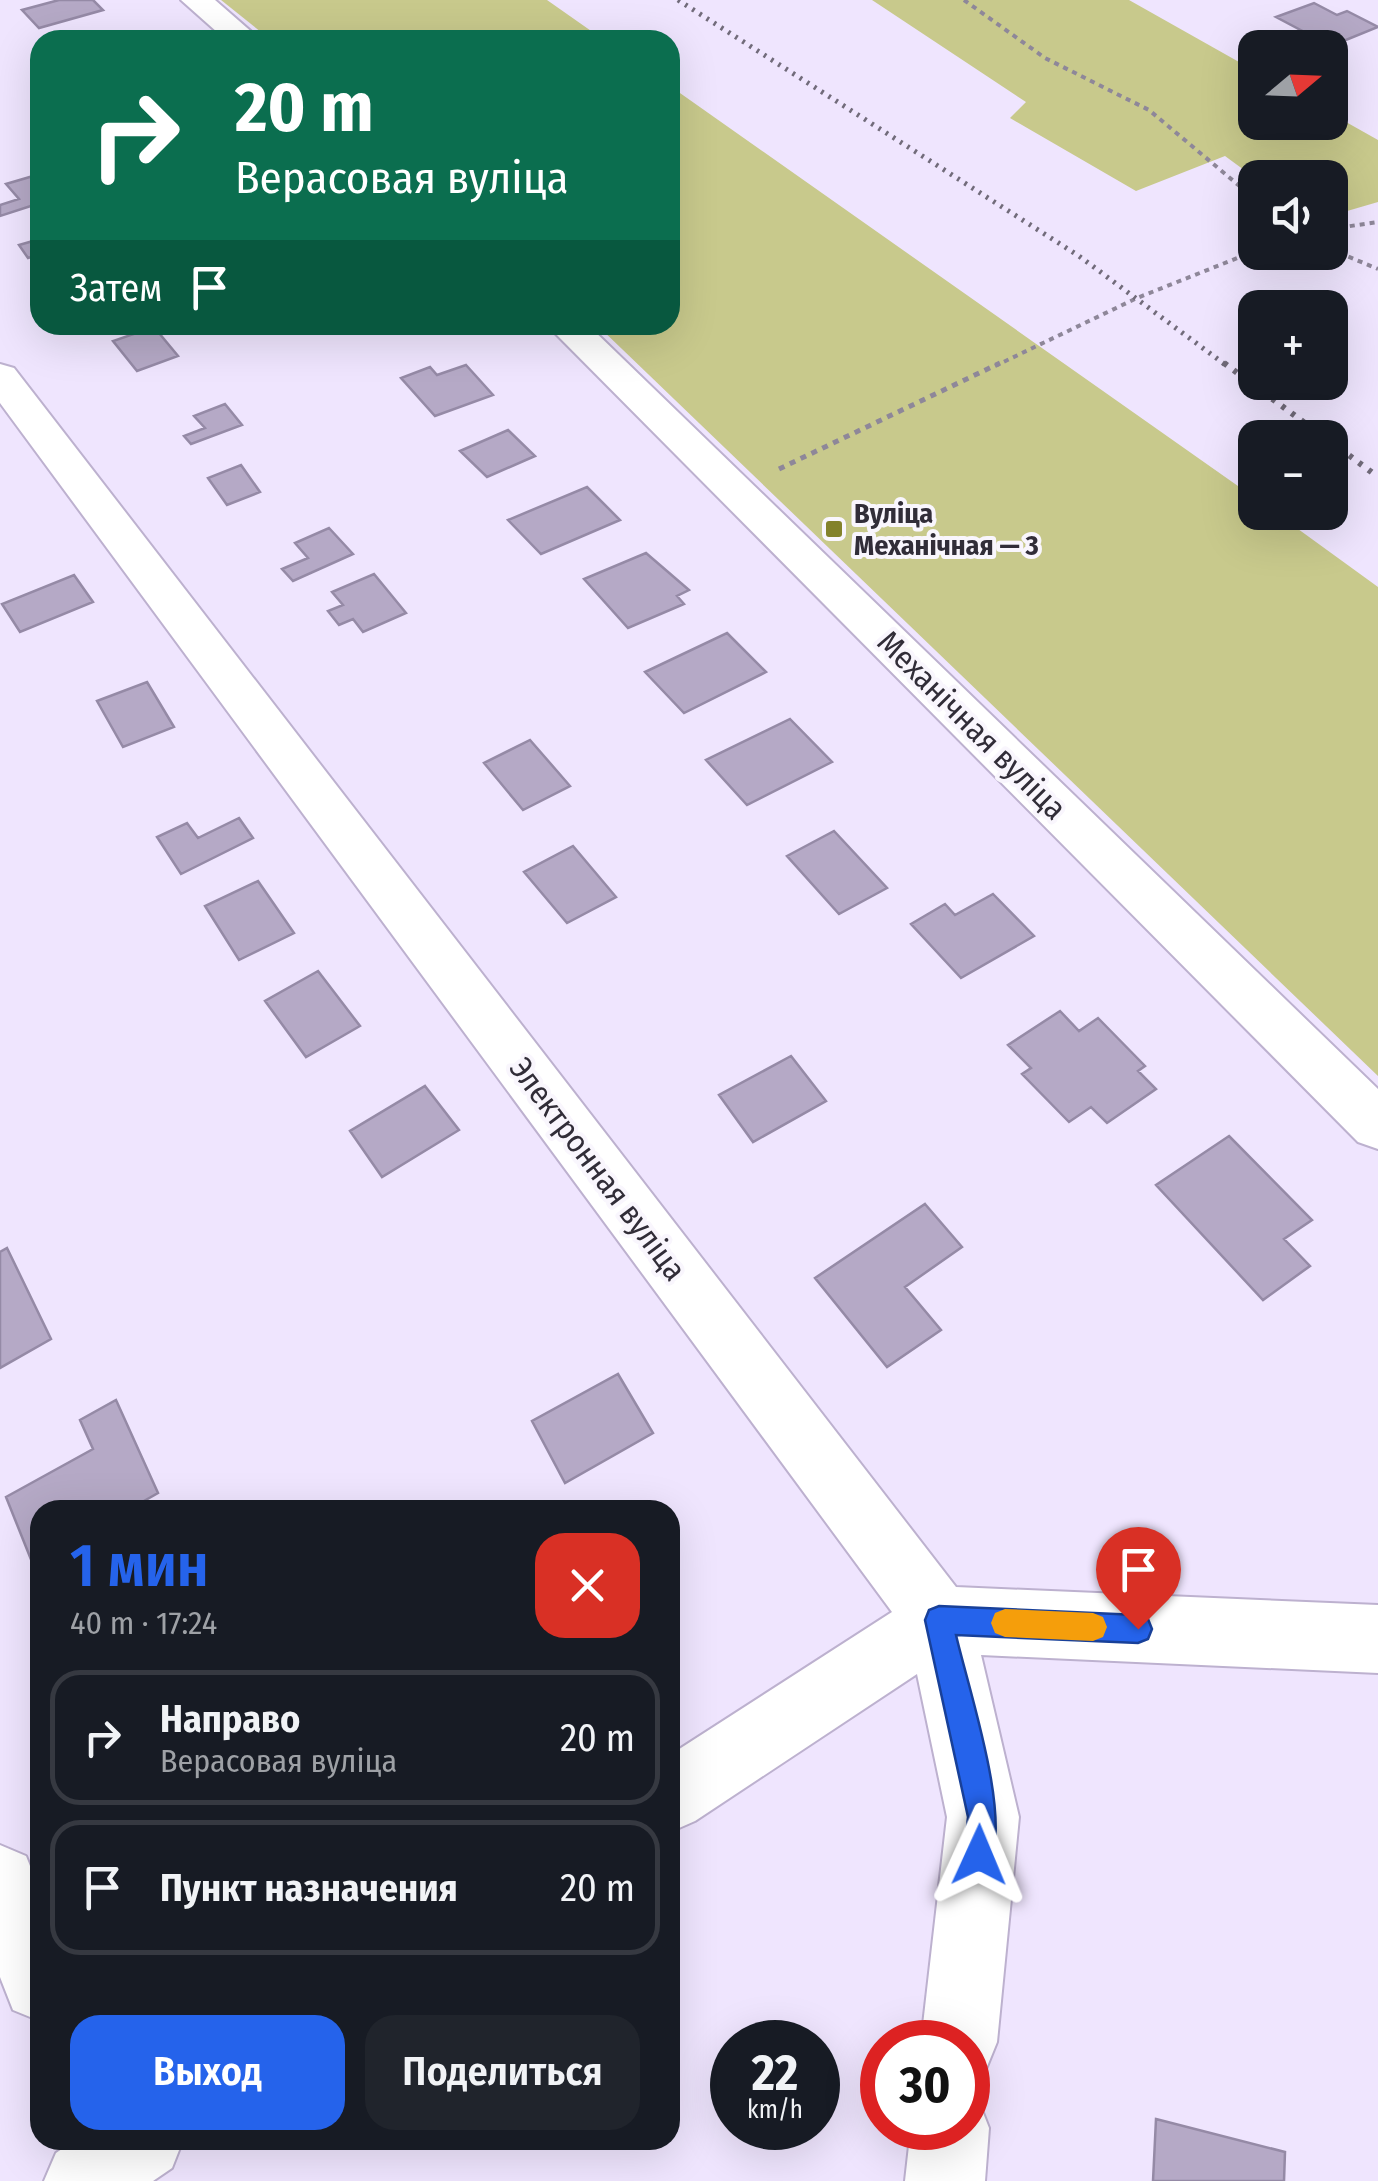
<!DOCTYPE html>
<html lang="ru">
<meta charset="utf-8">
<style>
body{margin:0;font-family:"Fira Sans Condensed",sans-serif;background:#20242c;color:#f1f3f6;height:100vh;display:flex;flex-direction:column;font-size:38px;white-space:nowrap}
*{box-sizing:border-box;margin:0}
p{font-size:32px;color:#9ea1a6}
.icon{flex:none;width:55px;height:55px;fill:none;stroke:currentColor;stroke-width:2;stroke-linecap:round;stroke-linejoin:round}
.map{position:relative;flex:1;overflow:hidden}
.drawer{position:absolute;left:30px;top:1500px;width:650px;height:650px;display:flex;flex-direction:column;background:#171b24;border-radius:30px;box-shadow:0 10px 40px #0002}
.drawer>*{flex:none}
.hud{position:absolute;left:30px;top:30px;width:650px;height:305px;border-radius:30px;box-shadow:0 10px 40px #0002;background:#0b6e4f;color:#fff;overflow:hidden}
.needle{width:65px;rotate:71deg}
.tools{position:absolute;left:1238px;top:30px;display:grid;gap:20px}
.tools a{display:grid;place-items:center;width:110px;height:110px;border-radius:20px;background:#171b24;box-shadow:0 10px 40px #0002;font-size:50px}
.speed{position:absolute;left:710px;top:2020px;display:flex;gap:20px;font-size:50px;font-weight:700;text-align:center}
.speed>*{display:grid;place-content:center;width:130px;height:130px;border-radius:50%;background:#171b24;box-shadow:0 10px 40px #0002;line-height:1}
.speed small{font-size:25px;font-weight:400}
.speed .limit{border:15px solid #d22;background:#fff;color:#111}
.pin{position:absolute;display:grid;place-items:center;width:85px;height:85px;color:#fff;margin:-102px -42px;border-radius:50% 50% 50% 0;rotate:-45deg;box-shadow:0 0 10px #0007}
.pin .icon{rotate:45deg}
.me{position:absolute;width:110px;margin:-55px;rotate:1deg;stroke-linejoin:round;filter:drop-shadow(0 0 8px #0008)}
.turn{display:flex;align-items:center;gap:35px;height:210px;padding:0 40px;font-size:45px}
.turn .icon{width:130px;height:130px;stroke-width:2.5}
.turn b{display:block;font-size:70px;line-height:85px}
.then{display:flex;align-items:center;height:95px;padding:0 40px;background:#0003;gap:20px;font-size:38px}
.round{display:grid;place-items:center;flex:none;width:105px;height:105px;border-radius:30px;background:#20242c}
.summary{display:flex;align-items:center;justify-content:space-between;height:170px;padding:0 40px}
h1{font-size:60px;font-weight:600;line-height:75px;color:#2563eb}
.action{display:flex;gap:20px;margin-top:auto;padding:20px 40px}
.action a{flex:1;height:115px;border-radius:30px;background:#2563eb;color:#fff;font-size:40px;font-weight:600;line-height:115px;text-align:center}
.action a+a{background:#20242c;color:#f1f3f6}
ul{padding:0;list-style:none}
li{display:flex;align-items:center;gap:30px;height:135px;margin:0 20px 15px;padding:0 20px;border:5px solid #363941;border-radius:30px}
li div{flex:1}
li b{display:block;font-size:38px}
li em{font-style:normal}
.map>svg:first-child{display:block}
.green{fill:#c8c98c}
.building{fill:#b5a9c6;stroke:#958aa6;stroke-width:2.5}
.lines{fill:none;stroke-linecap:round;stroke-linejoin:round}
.street-casing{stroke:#bdb1cf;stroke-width:4}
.secondary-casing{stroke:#bdb1cf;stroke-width:4}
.path-far1{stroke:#8e8799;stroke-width:4;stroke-dasharray:5 5;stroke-linecap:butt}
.path{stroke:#8e8799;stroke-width:5;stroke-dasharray:6 6;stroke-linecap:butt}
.street{fill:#fff;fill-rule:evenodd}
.secondary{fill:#fff;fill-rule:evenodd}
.rail-far1{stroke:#716b7a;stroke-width:5;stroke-dasharray:2.5 6;stroke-linecap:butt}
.rail{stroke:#716b7a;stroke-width:6;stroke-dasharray:4 8;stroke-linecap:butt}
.route{fill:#2563eb;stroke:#184099;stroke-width:2.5}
.slow{fill:#f59e0b}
.poi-dot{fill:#83822b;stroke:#f9f6fd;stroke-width:4}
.labels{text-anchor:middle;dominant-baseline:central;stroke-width:8;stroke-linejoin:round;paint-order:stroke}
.far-poi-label{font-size:28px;font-weight:bold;fill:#312d38;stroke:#f9f6fd;text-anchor:start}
.street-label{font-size:32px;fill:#312d38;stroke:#f9f6fd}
</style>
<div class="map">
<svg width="1378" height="2181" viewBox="0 0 1378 2181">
<rect width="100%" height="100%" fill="#efe5fe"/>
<path class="green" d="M221 0H547L604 40H271Z
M872 0H1129L1255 71V122H1330V113L1378 140V202L1330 216V178H1255L1225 156 1136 191 1010 118 1026 102Z
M670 86 1255 498V512L1276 513 1378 587V1076L597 325H670Z"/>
<path class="building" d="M59 0H93L103 10 39 28 22 10Z
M1314 3 1337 15 1347 11 1378 27 1331 46 1276 17Z
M40 174V203L0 216V205L19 199 6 184Z
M40 239V254L28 258 19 245Z
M154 327 178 356 137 371 113 341Z
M466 365 493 395 435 416 401 378 430 367 437 375Z
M225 404 242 425 191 444 184 436 205 428 194 416Z
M508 430 535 456 487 477 460 451Z
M241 465 260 492 227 505 208 478Z
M587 487 620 520 541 554 508 520Z
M329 528 353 554 293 581 282 569 308 558 295 543Z
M646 553 689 590 677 596 684 604 628 628 584 579Z
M374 574 406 613 363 632 353 619 339 625 328 611 343 605 332 592Z
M74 575 93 602 20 632 2 604Z
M727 633 766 672 684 713 645 672Z
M147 682 174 727 123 747 97 701Z
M790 719 832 762 747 805 706 760Z
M530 740 570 786 523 810 484 763Z
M239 818 253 838 181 874 157 837 187 823 198 838Z
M834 831 887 888 839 914 787 856Z
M573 846 616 897 567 923 524 872Z
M258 881 294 933 239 960 205 906Z
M993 894 1034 936 961 978 911 924 945 904 955 915Z
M318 971 360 1026 306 1057 265 1001Z
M1060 1011 1079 1031 1098 1018 1145 1066 1138 1071 1156 1089 1107 1123 1091 1107 1069 1122 1022 1074 1031 1068 1008 1045Z
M791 1056 826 1101 753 1142 719 1095Z
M425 1086 459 1130 382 1177 350 1131Z
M1229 1136 1312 1220 1284 1239 1310 1266 1263 1300 1156 1185Z
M925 1204 962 1247 905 1287 941 1330 887 1367 815 1278Z
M7 1248 51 1339 0 1368V1252Z
M618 1374 653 1433 565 1483 532 1421Z
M116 1400 158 1493 128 1510H40V1582L6 1497 93 1449 80 1420Z
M1156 2119 1285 2152 1284 2181H1153Z"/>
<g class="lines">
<g class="street-casing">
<path id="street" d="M0 364 14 368 956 1587 1378 1605V1673L981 1655 1019 1817 997 2042 986 2069 968 2077V2042H921L947 1817 917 1674 695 1821 670 1832V1755L892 1612 0 403Z
M0 1845 26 1856 40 1891V2021L13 2010 0 1977Z
M968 2096 978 2100 989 2128 985 2181H905L911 2128H968Z
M75 2140H183L172 2168 153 2181H44L56 2153Z"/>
</g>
<g class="secondary-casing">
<path id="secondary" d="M181 0H215L261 40H226Z
M547 325H588L1378 1089V1149L1358 1142Z"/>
</g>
<path class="path-far1" d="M964 0 1045 58 1149 110 1255 199
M1330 229 1378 222
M1330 249 1378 269
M995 366 1137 298 1255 251"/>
<path class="path" d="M779 469 1000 363"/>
<use href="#street" class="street"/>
<use href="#secondary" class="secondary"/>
<path class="rail-far1" d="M678 0 1079 256 1227 366"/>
<path class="rail" d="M1224 363 1325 438
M1330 441 1378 477"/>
</g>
<path class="route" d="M939 1606 1138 1615 1148 1619 1152 1629 1148 1639 1138 1643 956 1635C969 1691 1011 1814 990 1865L979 1870 968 1865 964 1855 968 1817 925 1620 929 1610Z"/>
<path class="slow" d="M1005 1609 1093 1613 1103 1617 1107 1627 1103 1637 1093 1641 1005 1637 995 1633 991 1623 995 1613Z"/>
<rect class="poi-dot" x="824" y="519" width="20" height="20" rx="5"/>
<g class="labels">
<g class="far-poi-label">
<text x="854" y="513">Вуліца<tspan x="854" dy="32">Механічная — 3</tspan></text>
</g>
<g class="street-label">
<text transform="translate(972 725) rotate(45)">Механічная вуліца</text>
<text transform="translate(598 1169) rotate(53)">Электронная вуліца</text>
</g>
</g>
</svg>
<div class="tools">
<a><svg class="needle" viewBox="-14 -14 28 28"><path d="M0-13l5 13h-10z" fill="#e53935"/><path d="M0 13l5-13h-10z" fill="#9ea1a6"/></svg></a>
<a><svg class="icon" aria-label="sound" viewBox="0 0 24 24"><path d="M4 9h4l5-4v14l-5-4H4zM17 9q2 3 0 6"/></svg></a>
<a>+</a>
<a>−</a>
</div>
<div class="speed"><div>22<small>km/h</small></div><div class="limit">30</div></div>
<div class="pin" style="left:1138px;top:1629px;background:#d93025"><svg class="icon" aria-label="arrive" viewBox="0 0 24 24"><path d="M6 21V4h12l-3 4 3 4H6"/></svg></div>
<svg class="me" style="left:979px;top:1855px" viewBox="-20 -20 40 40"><path d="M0-17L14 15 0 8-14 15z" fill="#2563eb" stroke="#fff" stroke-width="4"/></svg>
<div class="hud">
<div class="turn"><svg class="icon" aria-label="right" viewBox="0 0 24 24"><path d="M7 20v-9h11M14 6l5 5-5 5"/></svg><div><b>20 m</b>Верасовая вуліца</div></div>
<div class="then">Затем<svg class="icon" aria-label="arrive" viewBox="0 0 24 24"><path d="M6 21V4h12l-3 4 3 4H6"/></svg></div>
</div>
<section class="drawer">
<div class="summary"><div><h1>1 мин</h1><p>40 m · 17:24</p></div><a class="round" style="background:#d93025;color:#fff"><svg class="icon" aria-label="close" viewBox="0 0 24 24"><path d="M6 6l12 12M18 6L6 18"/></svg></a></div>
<ul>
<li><svg class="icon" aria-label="right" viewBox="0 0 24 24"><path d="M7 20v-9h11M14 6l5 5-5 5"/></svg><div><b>Направо</b><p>Верасовая вуліца</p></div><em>20 m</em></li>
<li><svg class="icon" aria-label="arrive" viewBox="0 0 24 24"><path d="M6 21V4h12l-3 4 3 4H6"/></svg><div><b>Пункт назначения</b></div><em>20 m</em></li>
</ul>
<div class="action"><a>Выход</a><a>Поделиться</a></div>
</section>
</div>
